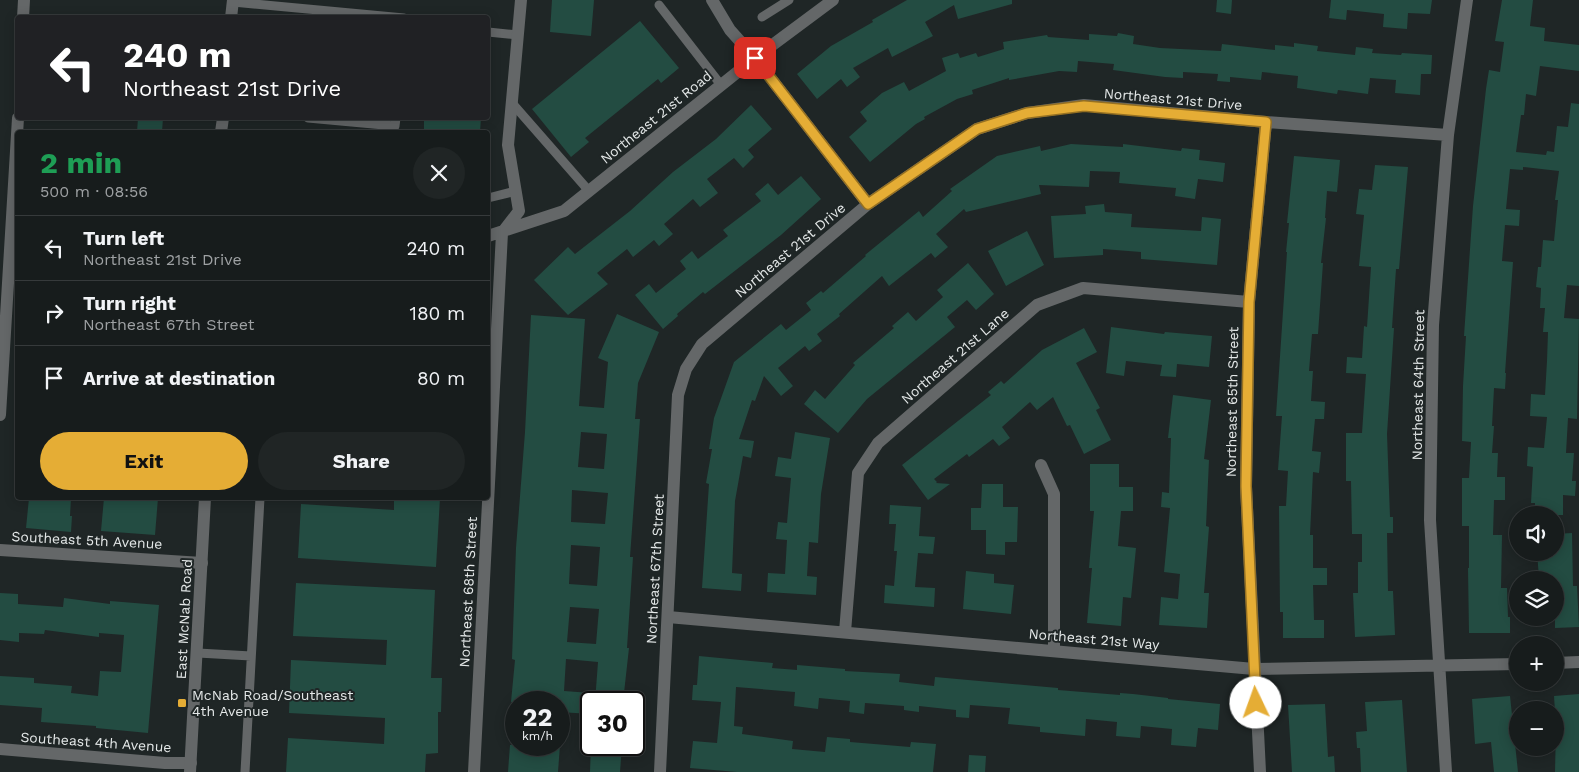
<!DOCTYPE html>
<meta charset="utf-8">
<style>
body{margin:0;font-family:"Work Sans",sans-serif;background:#202525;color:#f1f3f6;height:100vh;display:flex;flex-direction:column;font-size:19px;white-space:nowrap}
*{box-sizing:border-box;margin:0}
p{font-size:16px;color:#9ea1a3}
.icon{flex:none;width:28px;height:28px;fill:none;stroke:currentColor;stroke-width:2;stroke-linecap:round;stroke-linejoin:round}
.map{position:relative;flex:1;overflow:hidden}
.side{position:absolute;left:15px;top:130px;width:475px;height:370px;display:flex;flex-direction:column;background:#171c1c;border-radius:5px;box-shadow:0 2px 12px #0003,0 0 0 1px #363a3b}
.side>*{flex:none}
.banner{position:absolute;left:15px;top:15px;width:475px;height:105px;border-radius:5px;box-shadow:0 2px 12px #0003,0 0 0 1px #363a3b;background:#202124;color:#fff;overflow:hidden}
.buttons{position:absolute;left:1509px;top:506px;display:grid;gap:10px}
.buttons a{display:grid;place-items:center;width:55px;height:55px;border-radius:50%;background:#171c1c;box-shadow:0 2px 12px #0003,0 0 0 1px #363a3b;font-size:25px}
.speed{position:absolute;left:505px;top:691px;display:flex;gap:10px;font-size:25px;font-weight:700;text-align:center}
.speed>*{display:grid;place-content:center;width:65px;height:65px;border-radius:50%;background:#171c1c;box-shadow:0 2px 12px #0003,0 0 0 1px #363a3b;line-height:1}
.speed small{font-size:12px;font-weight:400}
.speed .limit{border:2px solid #111;border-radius:8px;background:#fff;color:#111}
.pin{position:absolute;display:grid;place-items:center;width:42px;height:42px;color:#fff;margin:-21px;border-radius:10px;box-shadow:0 2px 8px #0006}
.me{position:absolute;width:55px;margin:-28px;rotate:357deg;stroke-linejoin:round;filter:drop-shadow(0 0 4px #0008)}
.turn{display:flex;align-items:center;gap:18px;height:105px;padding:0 25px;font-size:22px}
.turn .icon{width:65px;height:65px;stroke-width:2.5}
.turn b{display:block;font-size:35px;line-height:42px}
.round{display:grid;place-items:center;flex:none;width:52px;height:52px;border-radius:26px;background:#202525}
.head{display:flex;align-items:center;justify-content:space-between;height:85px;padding:0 25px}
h1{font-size:30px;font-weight:700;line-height:38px;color:#1e9e55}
.cta{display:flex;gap:10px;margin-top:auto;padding:10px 25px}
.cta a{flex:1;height:58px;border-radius:30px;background:#e5ad35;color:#111;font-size:20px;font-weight:700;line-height:58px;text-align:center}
.cta a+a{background:#202525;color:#f1f3f6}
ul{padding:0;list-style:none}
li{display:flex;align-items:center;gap:15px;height:65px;padding:0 25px;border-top:1px solid #363a3b}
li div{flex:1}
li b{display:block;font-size:19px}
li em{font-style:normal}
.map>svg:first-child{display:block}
.building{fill:#234c42;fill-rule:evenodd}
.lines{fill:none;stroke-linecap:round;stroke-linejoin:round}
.service{stroke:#646768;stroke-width:9}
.minor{stroke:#646768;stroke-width:12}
.tertiary{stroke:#646768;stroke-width:12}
.route-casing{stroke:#957022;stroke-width:12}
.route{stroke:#e5ad35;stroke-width:9}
.poi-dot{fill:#e5ad35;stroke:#1f2626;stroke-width:2}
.labels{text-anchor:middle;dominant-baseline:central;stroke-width:4;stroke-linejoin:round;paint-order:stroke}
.street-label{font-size:14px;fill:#e4e8e8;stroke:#1f2626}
.poi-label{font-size:14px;fill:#e4e8e8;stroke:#1f2626;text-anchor:start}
</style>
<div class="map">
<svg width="1579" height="772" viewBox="0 0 1579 772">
<rect width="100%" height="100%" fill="#1f2626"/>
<path class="building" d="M552 0H594L591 36 550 32Z
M907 0H1012V4L958 19 954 5 925 22 933 36 892 57 888 48 853 68 860 77 847 87 841 79 817 99 797 74 831 46 873 22 872 20Z
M1217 0H1232L1231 14 1216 12Z
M1331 0H1432L1430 14 1408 13 1407 29 1383 27 1384 14 1347 10 1346 20 1329 18Z
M1502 0H1533L1530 26 1545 28 1544 41 1579 45V71L1540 66 1536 96 1526 94 1524 115H1521L1516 152 1546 155 1547 151 1554 152 1557 126 1568 127 1571 103 1579 104V286L1567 285 1564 318 1579 319 1577 419 1568 418 1566 453H1574L1572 481H1576L1575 496 1563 495V515H1535V503H1531L1533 467 1527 466 1528 447 1544 448 1547 417 1530 416 1531 394 1545 395 1547 361 1548 332H1543L1545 308H1540L1541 288 1536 287 1538 267H1541L1543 240 1554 241 1558 200H1555L1559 171 1523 167V170L1510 169 1506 209 1520 210 1519 226 1505 225 1502 261 1513 262 1505 373H1506L1505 389 1494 388 1492 426H1494L1492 453H1498L1497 477H1505V500H1494L1493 535H1502L1501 588H1507L1508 617H1510V633H1469L1468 568H1469V526H1462V478H1469L1471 442 1462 441 1463 386 1466 336H1464L1473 206 1486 89 1489 70 1500 72 1504 42 1495 41Z
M640 21 679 68 661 83 658 79 585 138 589 142 571 157 532 109Z
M1118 33 1134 36 1133 44 1160 48 1221 51 1222 44 1275 50V45L1294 47V43L1318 46 1317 51 1355 55 1356 47 1373 49 1372 53 1401 55 1402 53 1432 55 1431 74H1421L1420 95 1395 93 1396 80 1370 78 1368 94 1338 90 1337 94 1297 88 1298 76 1262 72 1261 80 1230 77V82L1217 81 1218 74 1183 72V78L1165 77 1113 70 1114 64 1078 61 1077 72 1059 71 1009 80V78L972 90 973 94 957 99 924 117 925 119 916 124 870 162 849 137 867 121 860 112 882 93 904 82 909 91 946 71 942 58 958 53 960 58 976 53 978 57 1004 49 1003 42 1047 35 1048 37 1089 40V34L1117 36Z
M751 105 772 129 748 150 754 157 743 168 734 158 707 179 718 193 700 207 693 199 664 224 673 234 659 246 654 240 633 257 627 249 597 273 608 284 568 315 534 280 568 247 575 254 630 211 673 172 716 139Z
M138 118H163L162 132H137Z
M424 118H481L480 132H424Z
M1071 144 1123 147V144L1181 151 1182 148 1200 150 1199 160 1225 163 1223 182 1198 179 1195 199 1175 196 1176 188 1119 183 1120 172 1090 171 1089 187 1039 185 1041 194 966 212 964 209 936 234 948 247 935 258 931 253 889 286 882 276 839 314 840 316 817 334 822 341 809 351 805 346 778 368 793 386 781 396 764 376 755 401 752 400 739 439 754 441 751 458 743 456 735 501 732 573 742 574 741 591 702 588 709 484 706 483 712 449H709L714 418 734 362 781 324 786 330 811 310 806 303 821 291 823 293 866 256 865 255 919 211 923 217 952 191 950 189 997 156 1040 146 1041 151Z
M1294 156 1340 160 1337 192 1327 191 1325 218H1326L1321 263H1323L1318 334H1312L1309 371H1313L1311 401 1325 402 1324 419H1315L1312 451 1321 452 1319 473 1313 472 1310 535H1313V568H1327V585H1313L1314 620H1324V638H1283V612H1280L1279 506H1286L1288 471 1278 470 1282 416H1276L1287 252H1286L1289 223H1287Z
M1375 165 1408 167 1399 269H1396L1392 328H1394L1387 434 1390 517H1393V533H1387L1388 591H1393L1395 635 1355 637 1353 593H1358V562H1362V534H1352L1351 481H1346V433H1362L1366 374 1346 373 1347 357 1362 358 1364 326 1367 327 1371 267 1359 266 1364 215 1356 214 1359 189 1372 190Z
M801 176 821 199 781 235 705 294 703 292 677 314 678 316 663 329 635 295 649 284 656 293 686 269 680 261 692 251 698 259 728 236 723 230 761 201 755 194 768 183 778 195Z
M1104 204 1105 212 1132 214 1131 227 1201 231 1202 217 1221 219 1217 265 1141 259V252L1103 249V255L1054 258 1051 216 1086 214 1085 206Z
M1027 231 1044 265 1006 286 988 251Z
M968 263 994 294 976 310 967 300 947 317 955 327 867 399 838 433 804 404 815 390 825 399 855 365 853 363 894 328 892 326 908 312 916 321 943 297 937 290Z
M617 314 659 332 638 383 635 419H640L630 557H633L627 648H629L623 702H595L598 662 566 659 564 691 591 693V714L559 712V702H511L515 660 512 659 516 548 525 432 531 315 585 319 579 406 604 408 608 362 598 358ZM581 432 607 434 604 469 578 467ZM572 490 608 493 605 524 571 522ZM571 545 600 547 597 586 569 584ZM570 607 599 609 596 644 567 642Z
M1111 327 1164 334 1165 332 1212 336 1209 367 1177 364 1176 377 1160 376 1162 365 1126 361 1124 376 1106 373Z
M1084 328 1097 352 1076 363 1100 408 1096 410 1111 440 1084 454 1070 425 1067 426 1053 397 1037 410 1030 402 1002 427 1010 438 999 446 993 439 969 457 967 454 934 479 937 482 936 483 950 484 928 500 902 465 991 395 988 392 1001 381 1004 384 1042 350Z
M1173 395 1211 400 1204 459 1209 460 1206 526 1209 527 1204 593H1209L1207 628 1159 625 1161 597 1178 599 1180 574 1164 572 1170 508 1161 507 1162 492 1169 493 1171 438H1168Z
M795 432 830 438 821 494 818 543 809 542 807 576 817 577 816 595 767 592 768 573 785 574 787 540 776 539 778 522 787 523 791 478 775 476 778 457 791 459Z
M1090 464H1119V487H1133V511H1121L1118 546 1136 548 1131 598 1123 597 1121 626 1087 623 1092 568H1089L1094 511H1090Z
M982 484H1003V507H1018L1017 542H1005V555L986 554V530H971V508H981Z
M29 498H71L70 516H72L71 532 26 528Z
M104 498 125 499V498H158L155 535 101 531Z
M394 498H440L436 567 298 558 301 504 394 510Z
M890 505 921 507 919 536 935 537 933 554 918 553 915 587 935 588 934 607 884 603 885 585 894 586 897 551H894L896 524H889Z
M1572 533 1573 586H1577L1579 627 1555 628V577L1539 578 1537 552H1555V534Z
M966 571 994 574V583L1014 585 1011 614 963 609Z
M296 583 435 590 431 678H442L441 712H438V753L426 754 425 772H286L288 738 384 744 385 718 289 713 291 660 386 665 387 640 293 636Z
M0 593 18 594V604L63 607 64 598 110 604V601L159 605 148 733 96 728V726L41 722 42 708 0 705V676L34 678V683L72 686 71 693 98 696 100 671 121 672 124 635 99 633V637L45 630 44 634 19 633V642L0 640Z
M699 656 773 663 772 668 797 670V665L845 669V671L900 674 899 682 934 686 935 677 1058 688V690L1120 695V693L1133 694 1168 698V699L1220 704 1218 730 1198 728 1196 747 1171 745 1172 729 1141 726 1140 738 1116 736 1117 722 1086 719 1085 736 1040 732V727L1008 724 1010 708 970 705 969 718 956 717V710L919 706V712L904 710V706L865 703 864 714 849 712 850 701 819 698 818 709 794 706 795 692 736 687 734 726 743 727 742 734 793 741 792 749 825 752 827 737 850 739V742L910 747 911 742 936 744 933 772H737L690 768 693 741 717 743 721 702 692 700 693 685H697Z
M1579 694V772H1555L1556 727 1554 696Z
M1510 696 1518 772H1494L1491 742 1475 744 1472 699Z
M1402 700 1407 772H1361L1360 748H1357L1356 732 1367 731 1365 702Z
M1325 704 1328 757 1334 756 1335 772H1292L1288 705Z
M510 745H560L558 772H508Z
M591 745H622L620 772H590Z
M969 755 986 756 985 772H968Z"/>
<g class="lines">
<path class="service" d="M233 2 404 18
M659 5 721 85
M762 17 789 0
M488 32 518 35
M512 103 589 191
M308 118 395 126 396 118
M488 198 516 191
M198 653 251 656
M245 772 260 498"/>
<path class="minor" d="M712 0 730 30 755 58 868 204
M23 18 24 0
M488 236 564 211 755 58 833 0
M0 415 18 118
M1041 465 1054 494V651
M0 550 202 563
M668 617 1254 669 1518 664
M845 632 858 473 878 443 1037 305 1083 288 1249 302
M1555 663 1579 662
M0 749 165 763H191
M474 772 502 233 519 211 508 145 521 0
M660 772 678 395 686 369 702 344 868 204 977 129 1027 113 1084 105 1266 122 1448 135
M1260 772 1246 487 1249 302 1266 122
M1446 772 1430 520 1433 325 1448 135 1467 0"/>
<path class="tertiary" d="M231 18 233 0
M221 132 223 118
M190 772 205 498"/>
</g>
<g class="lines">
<g class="route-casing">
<path id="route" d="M755 58 868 204 977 129 1027 113 1084 106 1266 122 1249 302 1246 486 1256 703"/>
</g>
<use href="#route" class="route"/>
</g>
<rect class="poi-dot" x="177" y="698" width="10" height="10" rx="2.5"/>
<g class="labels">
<g class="street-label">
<text transform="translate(1173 99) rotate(5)">Northeast 21st Drive</text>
<text transform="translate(656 117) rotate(-39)">Northeast 21st Road</text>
<text transform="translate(790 250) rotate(-40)">Northeast 21st Drive</text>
<text transform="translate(955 356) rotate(-41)">Northeast 21st Lane</text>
<text transform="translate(1418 385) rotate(-89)">Northeast 64th Street</text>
<text transform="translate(1232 402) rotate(-89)">Northeast 65th Street</text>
<text transform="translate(87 540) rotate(3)">Southeast 5th Avenue</text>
<text transform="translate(655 569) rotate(-87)">Northeast 67th Street</text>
<text transform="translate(468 592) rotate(-87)">Northeast 68th Street</text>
<text transform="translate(184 619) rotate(-87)">East McNab Road</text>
<text transform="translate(1094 639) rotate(5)">Northeast 21st Way</text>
<text transform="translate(96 742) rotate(4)">Southeast 4th Avenue</text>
</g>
<g class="poi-label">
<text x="192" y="695">McNab Road/Southeast<tspan x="192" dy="16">4th Avenue</tspan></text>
</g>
</g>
</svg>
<div class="buttons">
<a><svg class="icon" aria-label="sound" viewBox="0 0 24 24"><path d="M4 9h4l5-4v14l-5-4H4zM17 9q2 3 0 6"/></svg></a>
<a><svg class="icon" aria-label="layers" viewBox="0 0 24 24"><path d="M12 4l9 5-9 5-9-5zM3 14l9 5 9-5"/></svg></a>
<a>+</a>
<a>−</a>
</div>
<div class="speed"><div>22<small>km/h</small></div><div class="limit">30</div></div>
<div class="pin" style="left:755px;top:58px;background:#d93025"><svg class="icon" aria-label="arrive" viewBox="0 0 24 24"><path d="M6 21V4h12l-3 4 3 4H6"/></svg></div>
<svg class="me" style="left:1256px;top:703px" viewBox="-20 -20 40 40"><circle r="19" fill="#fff"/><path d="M0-13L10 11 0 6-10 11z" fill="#e5ad35"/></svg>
<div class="banner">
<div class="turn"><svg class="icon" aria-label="left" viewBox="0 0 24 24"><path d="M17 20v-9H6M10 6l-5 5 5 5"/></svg><div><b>240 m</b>Northeast 21st Drive</div></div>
</div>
<section class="side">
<div class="head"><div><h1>2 min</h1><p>500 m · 08:56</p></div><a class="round"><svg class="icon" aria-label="close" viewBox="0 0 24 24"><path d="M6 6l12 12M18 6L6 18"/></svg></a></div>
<ul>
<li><svg class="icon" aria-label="left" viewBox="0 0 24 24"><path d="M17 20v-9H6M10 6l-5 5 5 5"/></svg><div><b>Turn left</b><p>Northeast 21st Drive</p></div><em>240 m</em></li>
<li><svg class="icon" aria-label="right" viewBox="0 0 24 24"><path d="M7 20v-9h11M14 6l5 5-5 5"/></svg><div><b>Turn right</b><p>Northeast 67th Street</p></div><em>180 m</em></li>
<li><svg class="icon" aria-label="arrive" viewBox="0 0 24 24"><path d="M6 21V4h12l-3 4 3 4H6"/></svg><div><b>Arrive at destination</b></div><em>80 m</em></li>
</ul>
<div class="cta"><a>Exit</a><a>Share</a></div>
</section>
</div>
